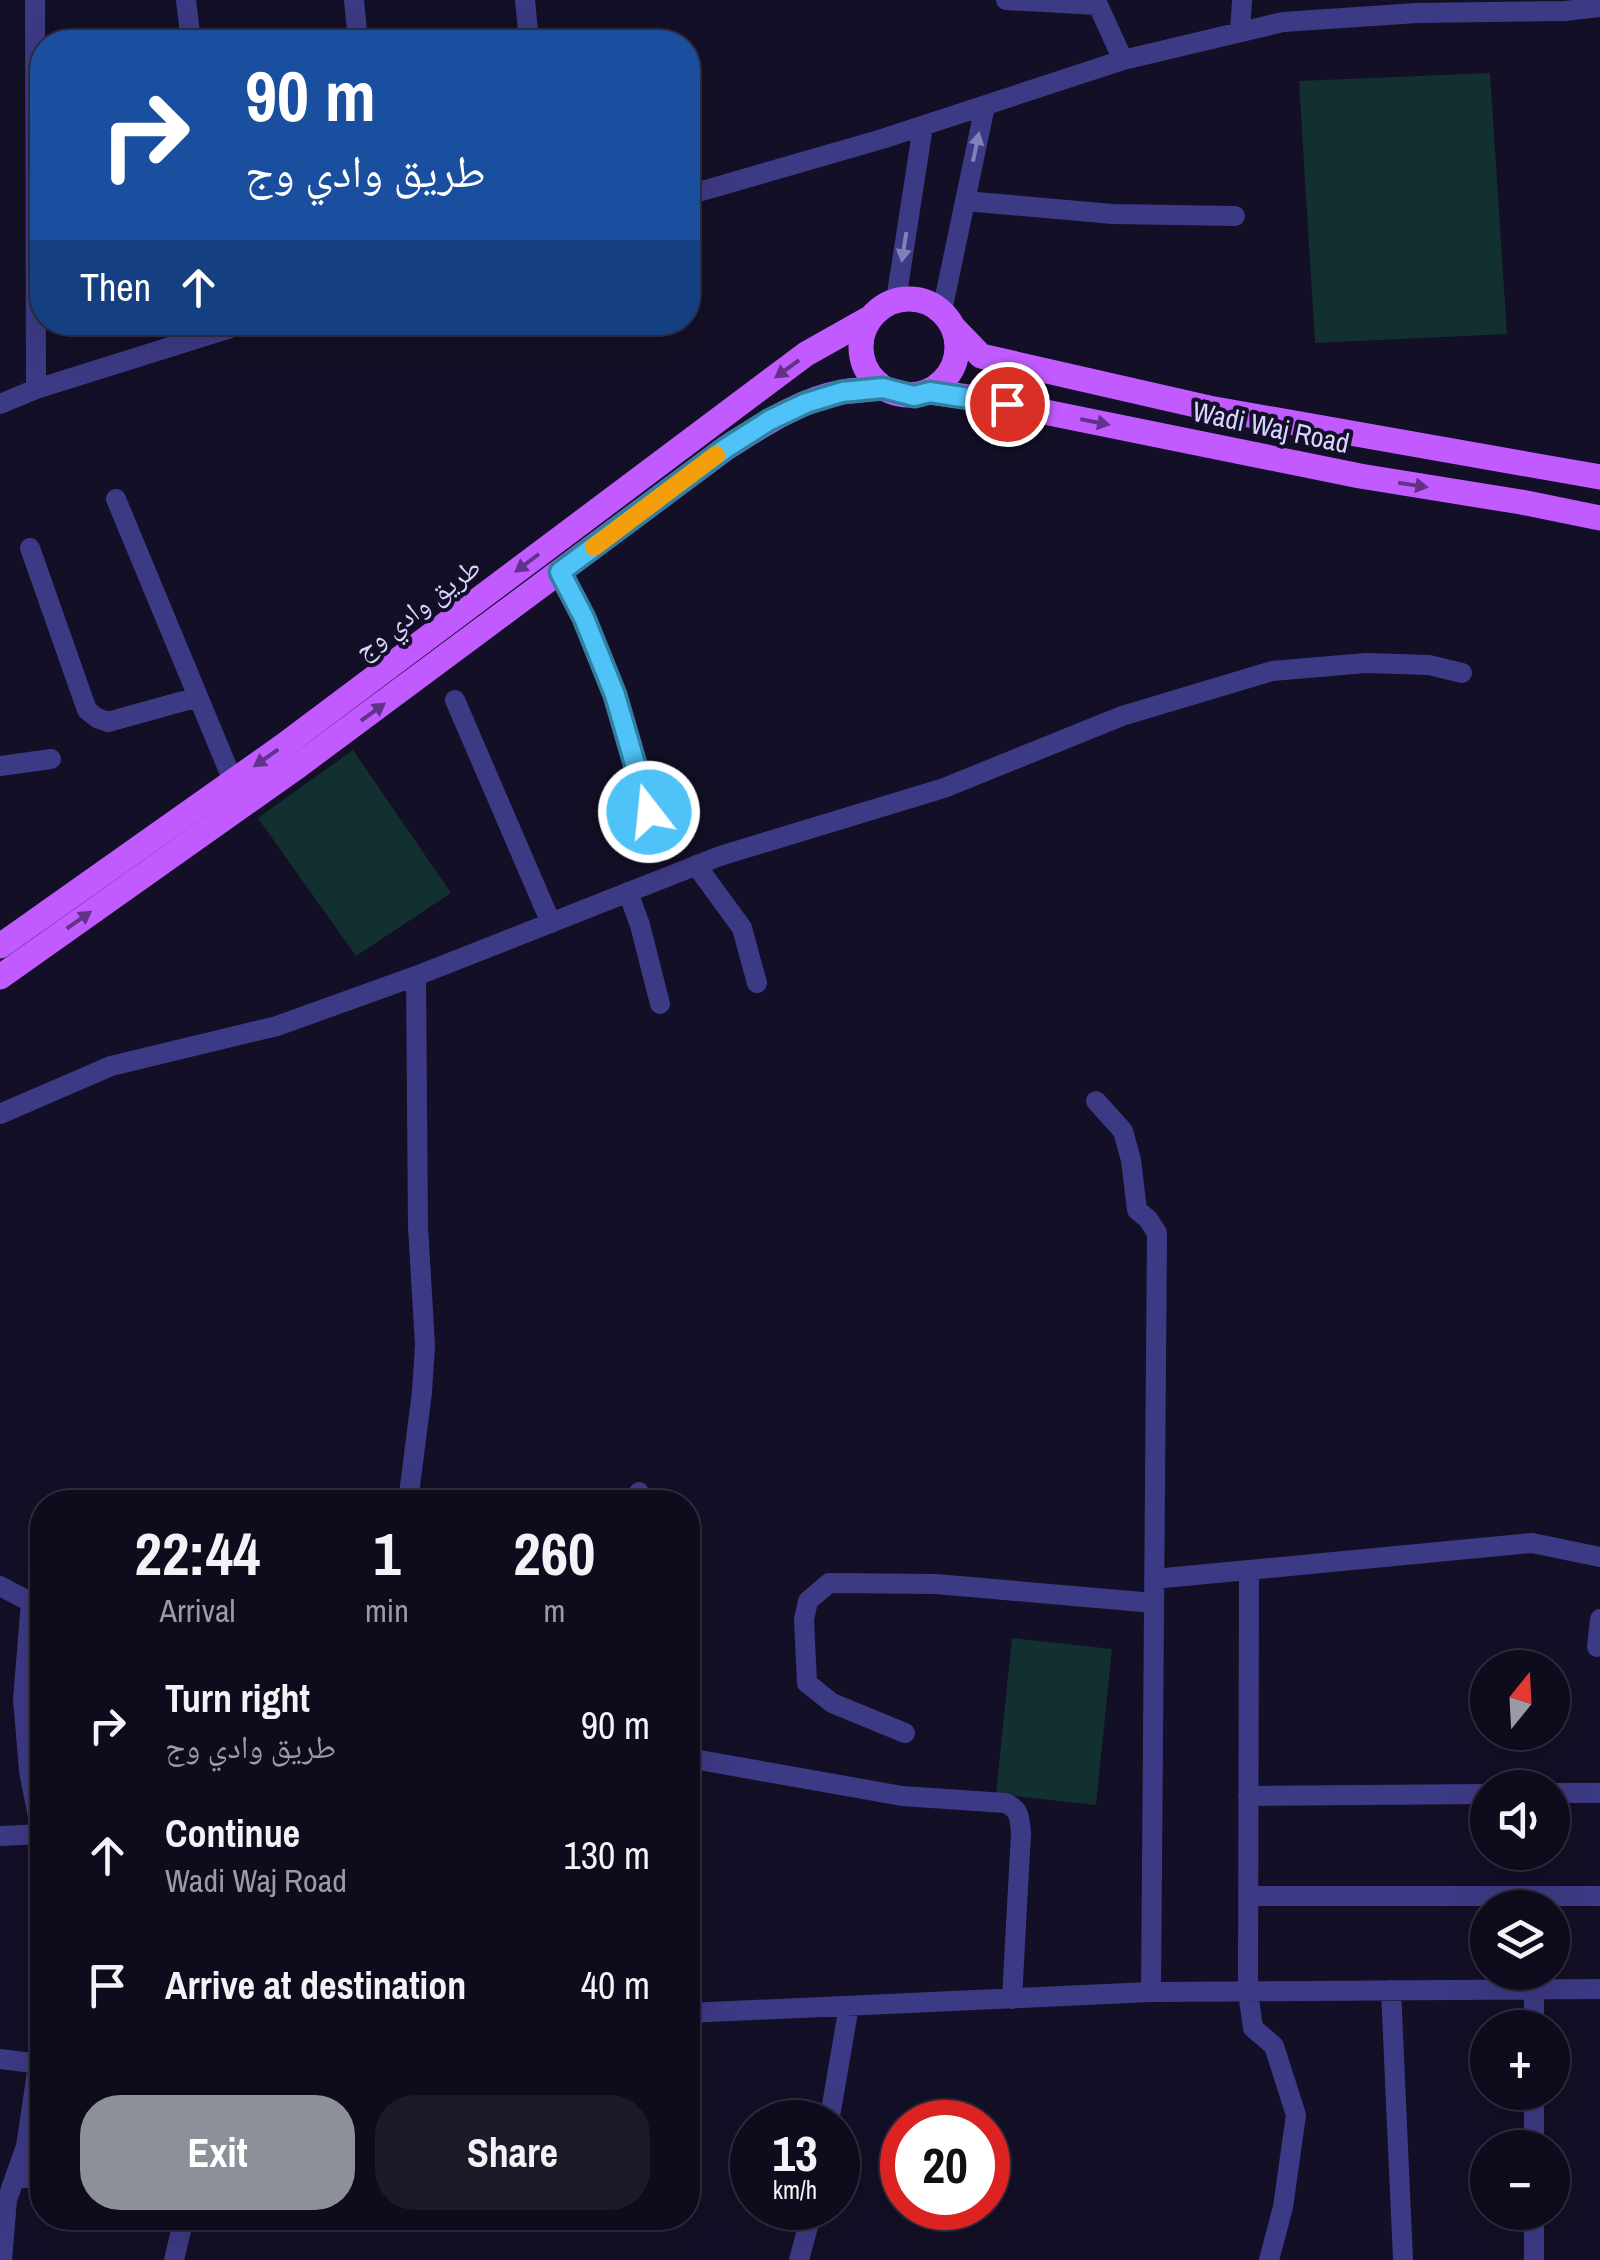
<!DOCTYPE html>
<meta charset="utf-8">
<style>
body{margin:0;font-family:"Archivo Narrow","Noto Naskh Arabic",sans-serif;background:#1c1929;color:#f1f3f6;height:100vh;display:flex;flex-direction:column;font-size:38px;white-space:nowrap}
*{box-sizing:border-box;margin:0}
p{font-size:32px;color:#9b9ba3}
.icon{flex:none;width:55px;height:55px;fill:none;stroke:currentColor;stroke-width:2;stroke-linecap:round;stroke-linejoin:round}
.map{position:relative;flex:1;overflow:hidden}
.details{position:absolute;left:30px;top:1490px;width:670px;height:740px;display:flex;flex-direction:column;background:#0e0b1c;border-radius:40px;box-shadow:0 10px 40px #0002,0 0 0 2px #2e2b3b}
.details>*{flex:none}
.top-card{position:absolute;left:30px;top:30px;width:670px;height:305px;border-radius:40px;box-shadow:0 10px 40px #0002,0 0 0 2px #2e2b3b;background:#1a4fa0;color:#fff;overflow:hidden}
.needle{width:65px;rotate:18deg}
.buttons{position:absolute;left:1470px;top:1650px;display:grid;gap:20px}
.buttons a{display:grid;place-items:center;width:100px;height:100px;border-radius:50%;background:#0e0b1c;box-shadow:0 10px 40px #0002,0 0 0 2px #2e2b3b;font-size:50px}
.speed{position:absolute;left:730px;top:2100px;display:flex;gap:20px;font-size:50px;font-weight:700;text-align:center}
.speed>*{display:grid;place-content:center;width:130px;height:130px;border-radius:50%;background:#0e0b1c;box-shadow:0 10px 40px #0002,0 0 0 2px #2e2b3b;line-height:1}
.speed small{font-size:25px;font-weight:400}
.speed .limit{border:15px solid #d22;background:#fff;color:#111}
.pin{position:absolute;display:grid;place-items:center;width:85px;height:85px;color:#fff;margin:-42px;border:5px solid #fff;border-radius:50%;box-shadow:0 2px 10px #0007}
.me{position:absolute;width:110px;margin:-55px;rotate:344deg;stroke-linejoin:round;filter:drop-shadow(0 0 8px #0008)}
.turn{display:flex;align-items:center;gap:35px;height:210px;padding:0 50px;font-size:45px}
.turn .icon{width:130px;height:130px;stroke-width:2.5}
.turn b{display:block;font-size:70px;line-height:85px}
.then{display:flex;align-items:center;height:95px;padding:0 50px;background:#0003;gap:20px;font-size:38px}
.eta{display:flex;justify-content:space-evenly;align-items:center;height:170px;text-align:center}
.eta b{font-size:60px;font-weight:700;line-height:70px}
.cta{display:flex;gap:20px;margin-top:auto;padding:20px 50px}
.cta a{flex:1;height:115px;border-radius:40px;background:#8c9099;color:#fff;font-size:40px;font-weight:700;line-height:115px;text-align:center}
.cta a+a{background:#1c1929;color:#f1f3f6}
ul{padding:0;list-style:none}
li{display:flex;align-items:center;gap:30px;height:130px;padding:0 50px}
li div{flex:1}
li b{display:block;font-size:38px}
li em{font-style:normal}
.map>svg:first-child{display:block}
.grass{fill:#12302f}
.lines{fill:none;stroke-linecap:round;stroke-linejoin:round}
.minor{stroke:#3d3a85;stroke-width:20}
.major{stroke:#c25bff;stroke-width:25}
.oneway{fill:#837fbc}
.oneway2{fill:#623188}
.route-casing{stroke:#337fa1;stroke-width:25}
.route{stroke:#4fc3f7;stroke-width:18}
.slow{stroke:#f59e0b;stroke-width:18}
.labels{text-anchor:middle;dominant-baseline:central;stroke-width:8;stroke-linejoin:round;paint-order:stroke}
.street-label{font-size:28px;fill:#d9d4ff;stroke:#130f26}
</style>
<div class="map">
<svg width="1600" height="2260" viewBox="0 0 1600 2260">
<rect width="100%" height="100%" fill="#130f26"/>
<path class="grass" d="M1490 73 1507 334 1315 343 1299 81Z
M353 750 451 893 356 956 258 818Z
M1012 1638 1112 1649 1096 1805 996 1794Z"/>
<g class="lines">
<path class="minor" d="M35 0 36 389
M186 0 191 42
M354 0 358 42
M525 0 529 42
M1006 0 1098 5 1123 60
M1240 32 1242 0
M688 195 882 139 1123 60 1283 22 1417 13 1565 11 1600 7
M965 201 1113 214 1235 216
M896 300 923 126
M942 311 985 106
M0 404 36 389 250 322
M116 499 233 781
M30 548 87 710 97 718 108 722 198 697
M560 572 584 619 615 695 649 812
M455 700 551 923
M0 766 51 759
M696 865 742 928 757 983
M628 892 640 925 660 1004
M1096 1101 1123 1131 1131 1160 1137 1210 1148 1219 1157 1233 1151 1992
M0 1114 111 1066 277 1026 416 976 720 856 944 788 1122 716 1272 671 1366 663 1429 665 1462 673
M411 1502 410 1486 422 1392 425 1345 418 1227 416 976
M634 1502 639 1492
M1249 1570 1248 1992 1253 2028 1274 2046 1296 2115 1283 2207 1269 2260
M1154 1579 1532 1543 1600 1557
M0 1586 42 1608
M31 1602 23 1699 29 1771 42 1836
M1597 1647 1600 1619
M905 1733 832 1703 807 1683 804 1620 808 1601 829 1583 936 1584 1154 1603
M688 1758 902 1796 1005 1803C1021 1810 1019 1817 1021 1833L1012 1999
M1552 1793H1600
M1248 1796 1488 1794
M0 1836 42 1834
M1248 1896H1600
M1534 1989V2028
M1391 1990 1403 2260
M688 2013 1151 1992 1600 1989
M0 2059 40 2064
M1534 2092V2148
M829 2122 849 2006
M16 2177 42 2179
M1534 2212V2260
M2 2260 7 2200 26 2146 42 2039
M174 2260 184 2218
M799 2260 813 2208"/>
<path class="major" d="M861 347a48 48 0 1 1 96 0a48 48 0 1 1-96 0Z
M953 327 981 356 1209 408 1600 477
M930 392 976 398 1360 476 1521 502 1600 518
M0 946 283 746 806 354 870 318
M0 977 298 766 726 448C763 425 799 400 842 392 855 390 869 389 883 388"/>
</g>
<defs><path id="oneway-solid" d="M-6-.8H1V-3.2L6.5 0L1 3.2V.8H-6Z" transform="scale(2.5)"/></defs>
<g class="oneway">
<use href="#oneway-solid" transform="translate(976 147) rotate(-78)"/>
<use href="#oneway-solid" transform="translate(904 247) rotate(99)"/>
</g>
<g class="oneway2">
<use href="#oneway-solid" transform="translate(787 369) rotate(144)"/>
<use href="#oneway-solid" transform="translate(1095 422) rotate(11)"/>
<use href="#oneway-solid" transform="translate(1413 485) rotate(9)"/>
<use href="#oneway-solid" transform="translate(527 563) rotate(143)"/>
<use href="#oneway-solid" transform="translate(373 712) rotate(-36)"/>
<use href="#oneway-solid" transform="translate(266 758) rotate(145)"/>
<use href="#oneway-solid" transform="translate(79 920) rotate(-35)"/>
</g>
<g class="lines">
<g class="route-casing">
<path id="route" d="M649 812 615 695 584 618 560 572 726 448 770 420 806 403 842 392 883 388 914 396 930 392 1007 404"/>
</g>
<use href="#route" class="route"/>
<path class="slow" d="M594 547 716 455"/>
</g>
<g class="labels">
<g class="street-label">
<text transform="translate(1271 427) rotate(12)">Wadi Waj Road</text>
<text transform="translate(417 608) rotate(-37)">طريق وادي وج</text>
</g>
</g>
</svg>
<div class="buttons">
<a><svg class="needle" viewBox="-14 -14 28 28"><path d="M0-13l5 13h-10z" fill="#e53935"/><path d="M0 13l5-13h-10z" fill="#9b9ba3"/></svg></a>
<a><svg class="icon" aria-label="sound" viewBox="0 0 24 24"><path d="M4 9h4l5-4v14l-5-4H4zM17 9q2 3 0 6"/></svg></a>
<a><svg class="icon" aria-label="layers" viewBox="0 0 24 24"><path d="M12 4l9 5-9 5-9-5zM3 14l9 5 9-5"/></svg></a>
<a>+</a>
<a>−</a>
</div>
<div class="speed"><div>13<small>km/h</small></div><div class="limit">20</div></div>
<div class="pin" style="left:1007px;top:404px;background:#d93025"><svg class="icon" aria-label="arrive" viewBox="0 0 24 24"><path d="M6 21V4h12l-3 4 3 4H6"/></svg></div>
<svg class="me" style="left:649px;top:812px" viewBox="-20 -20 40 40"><circle r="17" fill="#4fc3f7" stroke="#fff" stroke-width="3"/><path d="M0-11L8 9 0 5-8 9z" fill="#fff"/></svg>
<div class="top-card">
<div class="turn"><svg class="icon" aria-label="right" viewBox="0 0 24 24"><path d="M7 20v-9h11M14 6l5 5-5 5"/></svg><div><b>90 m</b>طريق وادي وج</div></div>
<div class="then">Then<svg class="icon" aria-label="ahead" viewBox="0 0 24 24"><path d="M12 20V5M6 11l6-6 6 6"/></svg></div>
</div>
<section class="details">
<div class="eta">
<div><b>22:44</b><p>Arrival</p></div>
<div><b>1</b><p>min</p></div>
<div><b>260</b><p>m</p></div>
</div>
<ul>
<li><svg class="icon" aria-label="right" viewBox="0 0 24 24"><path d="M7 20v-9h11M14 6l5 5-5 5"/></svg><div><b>Turn right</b><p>طريق وادي وج</p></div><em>90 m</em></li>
<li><svg class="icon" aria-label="ahead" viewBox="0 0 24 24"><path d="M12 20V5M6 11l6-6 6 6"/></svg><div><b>Continue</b><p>Wadi Waj Road</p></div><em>130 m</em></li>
<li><svg class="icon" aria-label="arrive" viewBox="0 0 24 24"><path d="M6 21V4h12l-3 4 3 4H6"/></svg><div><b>Arrive at destination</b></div><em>40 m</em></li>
</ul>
<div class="cta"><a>Exit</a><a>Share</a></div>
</section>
</div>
